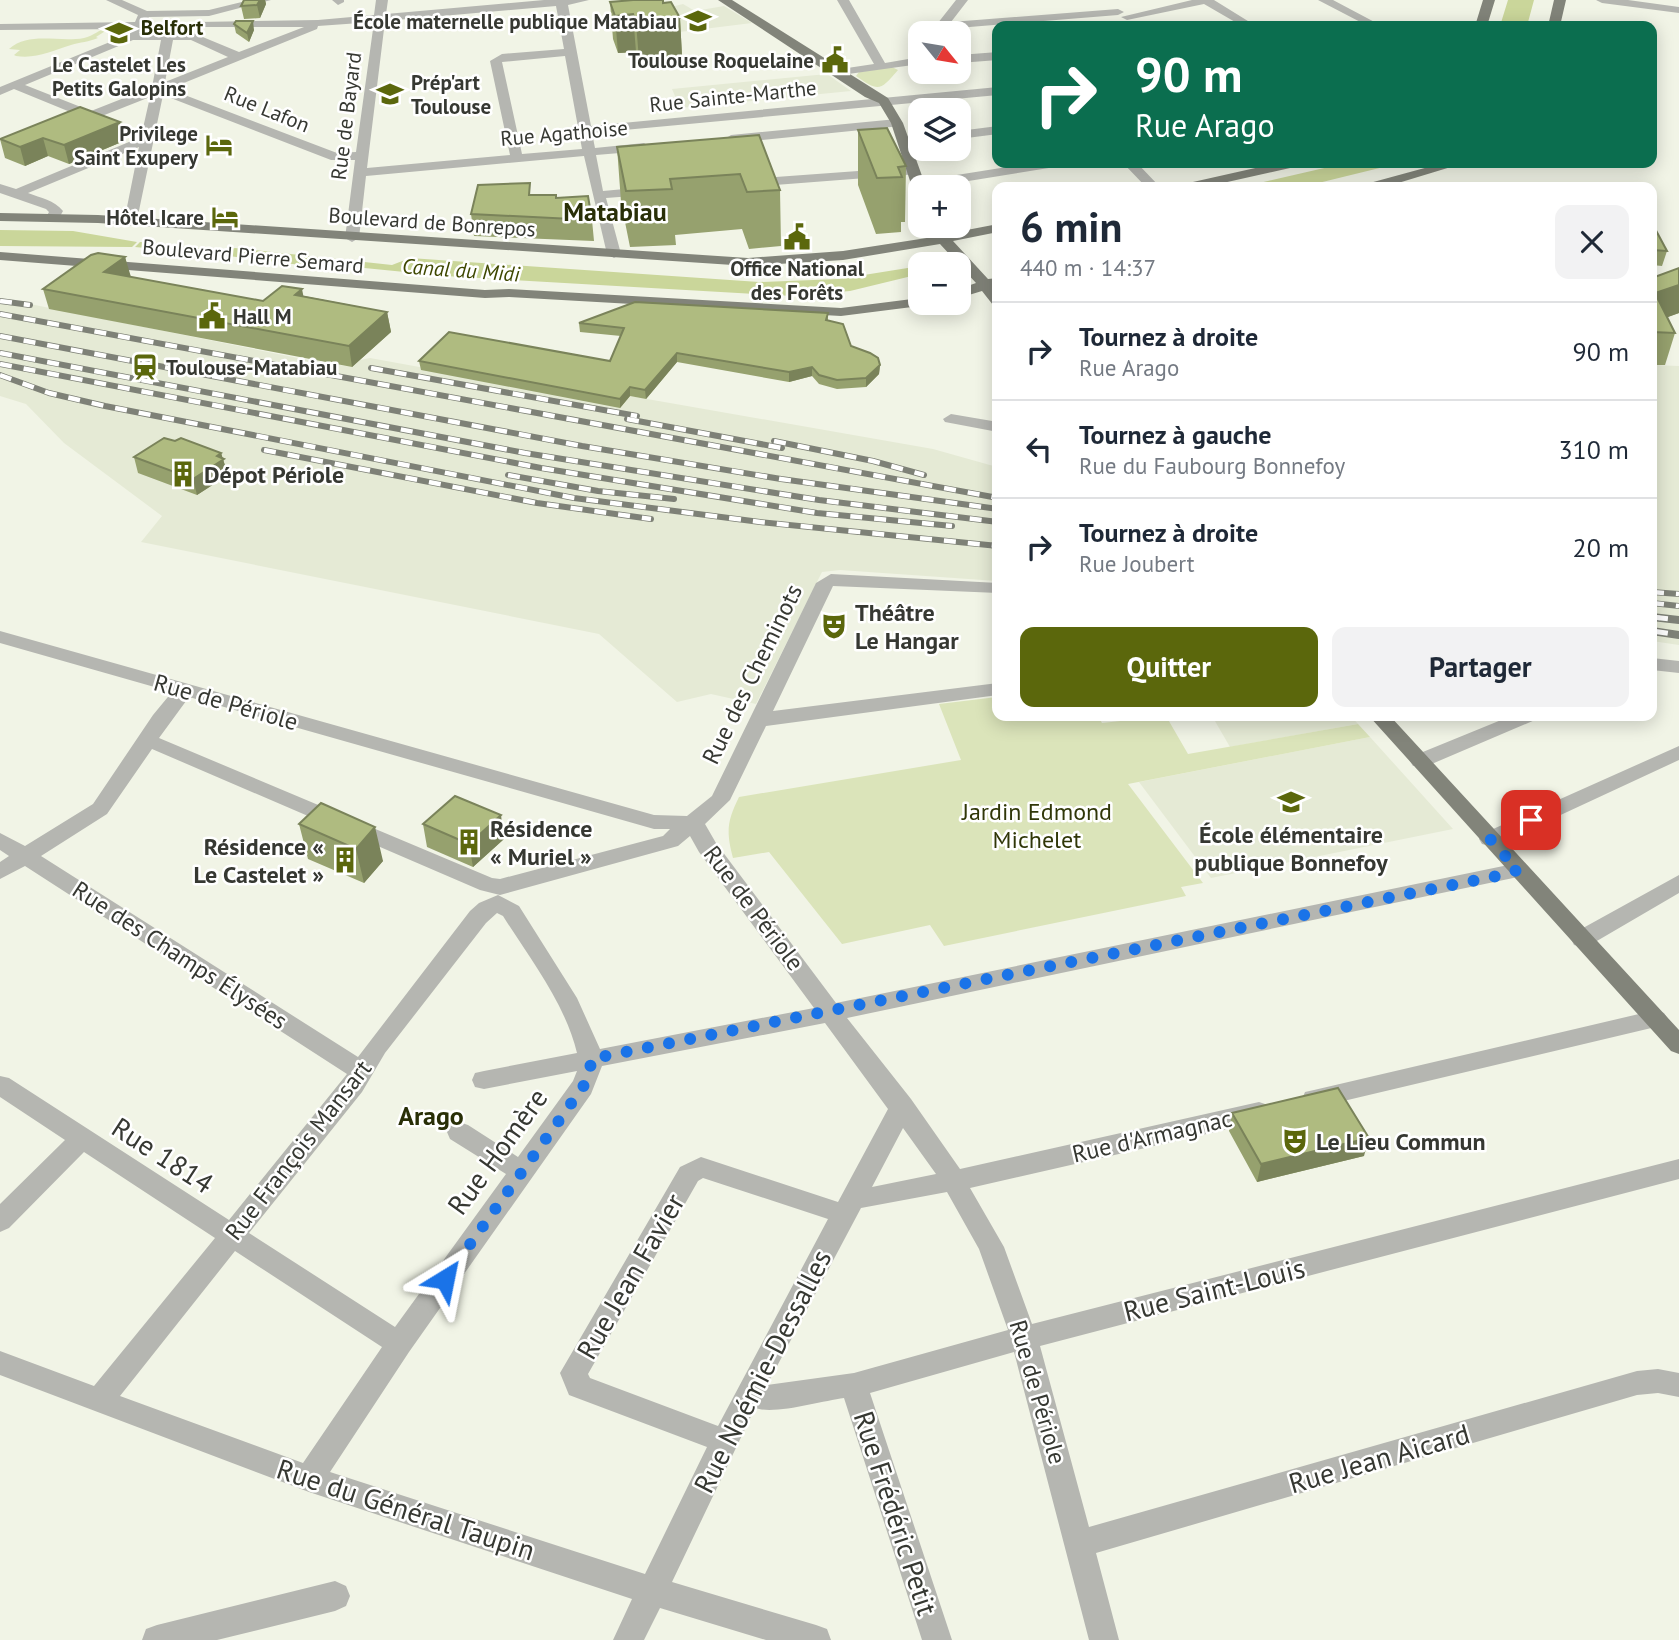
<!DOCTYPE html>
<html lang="fr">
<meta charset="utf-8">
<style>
body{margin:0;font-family:"PT Sans",sans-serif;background:#f2f2f3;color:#1f2937;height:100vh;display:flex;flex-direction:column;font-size:26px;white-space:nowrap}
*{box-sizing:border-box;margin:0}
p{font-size:23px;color:#747a83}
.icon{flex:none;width:38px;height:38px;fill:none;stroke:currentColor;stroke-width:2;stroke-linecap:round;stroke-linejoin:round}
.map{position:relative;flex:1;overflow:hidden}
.panel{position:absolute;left:992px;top:182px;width:665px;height:539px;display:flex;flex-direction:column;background:#fff;border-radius:14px;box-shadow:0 4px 18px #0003}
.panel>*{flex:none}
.top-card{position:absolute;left:992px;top:21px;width:665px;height:147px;border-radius:14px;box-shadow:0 4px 18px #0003;background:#0b6e4f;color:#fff;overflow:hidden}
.needle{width:46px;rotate:120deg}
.buttons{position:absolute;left:908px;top:21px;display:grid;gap:14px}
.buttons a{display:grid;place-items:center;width:63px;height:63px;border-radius:14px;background:#fff;box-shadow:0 4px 18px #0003;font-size:35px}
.pin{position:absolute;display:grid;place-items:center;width:60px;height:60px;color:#fff;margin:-30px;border-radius:14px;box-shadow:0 4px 10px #0006}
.me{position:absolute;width:77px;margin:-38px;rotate:35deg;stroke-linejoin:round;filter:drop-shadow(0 0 5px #0008)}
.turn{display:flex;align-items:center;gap:24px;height:147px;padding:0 28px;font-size:32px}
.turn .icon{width:91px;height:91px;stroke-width:2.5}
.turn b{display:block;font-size:49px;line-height:60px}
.round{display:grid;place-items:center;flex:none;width:74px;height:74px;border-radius:14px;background:#f2f2f3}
.overview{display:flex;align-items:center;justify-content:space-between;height:119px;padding:0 28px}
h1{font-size:42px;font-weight:700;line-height:52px}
.primary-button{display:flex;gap:14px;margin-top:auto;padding:14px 28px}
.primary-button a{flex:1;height:80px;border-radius:14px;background:#5b670c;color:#fff;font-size:28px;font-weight:700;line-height:80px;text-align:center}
.primary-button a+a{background:#f2f2f3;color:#1f2937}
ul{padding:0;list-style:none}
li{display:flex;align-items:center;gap:21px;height:98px;padding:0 28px;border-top:2px solid #e0e1e3}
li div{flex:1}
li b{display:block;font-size:26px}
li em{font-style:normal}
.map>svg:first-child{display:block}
.built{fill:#e5ead5}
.green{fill:#dbe4ba}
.water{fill:#cad69a}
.pier{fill:#f1f4e6}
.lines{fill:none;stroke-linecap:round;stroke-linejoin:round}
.minor{fill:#b5b6b1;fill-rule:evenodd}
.major{fill:#82847a;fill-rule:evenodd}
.rail-far1-casing{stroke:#7e8177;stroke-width:6}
.rail-casing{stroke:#7e8177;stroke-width:8}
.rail-far1{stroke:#fff;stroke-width:4.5;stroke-dasharray:12;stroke-linecap:butt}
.rail{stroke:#fff;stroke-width:5;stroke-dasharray:16;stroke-linecap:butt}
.wall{fill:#96a16e}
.shaded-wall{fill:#7a835a}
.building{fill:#afbb80;stroke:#7a835a;stroke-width:2}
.route{stroke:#1a73e8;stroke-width:12;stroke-dasharray:0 21.6}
.labels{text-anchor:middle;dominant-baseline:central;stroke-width:5;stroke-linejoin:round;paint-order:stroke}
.far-poi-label{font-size:21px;font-weight:bold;fill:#363832;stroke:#fff;text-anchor:end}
.far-neighbourhood-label{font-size:21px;font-weight:bold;fill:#292f07;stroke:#fff}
.far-street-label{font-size:21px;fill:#363832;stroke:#fff}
.far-water-label{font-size:21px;font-style:italic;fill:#3e4700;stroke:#fff}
.poi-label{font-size:24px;font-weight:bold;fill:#363832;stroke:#fff;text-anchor:start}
.street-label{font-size:24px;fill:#363832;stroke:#fff}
.park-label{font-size:24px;fill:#303708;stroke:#fff}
.far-district-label{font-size:26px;font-weight:bold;fill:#292f07;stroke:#fff}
.neighbourhood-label{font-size:26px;font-weight:bold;fill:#292f07;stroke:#fff}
.near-street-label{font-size:28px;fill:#363832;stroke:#fff}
</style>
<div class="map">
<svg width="1679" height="1640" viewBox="0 0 1679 1640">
<rect width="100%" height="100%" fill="#f1f4e6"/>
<path class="built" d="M683 4 695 11 724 6 752 23 647 36 639 15Z
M827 74 851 91 680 108 672 89Z
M0 298 308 360 352 367 360 360 370 358 623 404 630 396 933 449 997 467V581L840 570 822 572 756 704 711 694 677 702 599 634 141 542 162 516 64 443 26 404 0 396Z
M1652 365 1679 366V645L1652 641Z
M1212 716H1351L1358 724 1230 747Z
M1370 737 1453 829 1211 878 1139 782Z"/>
<path class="green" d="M110 28 96 37 98 38C89 42 80 42 71 45 51 51 37 59 16 56L14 55 20 50 9 49C30 31 58 43 84 38 94 36 98 29 110 28Z
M892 67 898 70C880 91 879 92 856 76L859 72Z
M997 697 998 716H1098L1102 723 1166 716 1188 754 1358 724 1370 737 1128 784 1203 883 1181 887 1186 896 944 946 930 925 842 944 769 852 733 858C726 832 727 821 739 797L961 760 939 704Z"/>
<path class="water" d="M1508 0H1534L1527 26H1500Z
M1346 163H1400L1302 187H1242Z
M0 230 73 231 137 242 132 247 0 246Z
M140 242 219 250 224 249 219 255 135 247Z
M235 248 392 265 410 258 759 282 839 279 920 266V274L850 291 792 296 445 276 314 263 309 266 221 255 227 250Z"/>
<path class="pier" d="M978 249 997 269 959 272V264H946L940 259 973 253Z"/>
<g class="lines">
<path class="minor" d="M106 0H122L147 11 209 10 250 0H271L209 16 149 17 139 33H193L239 52 304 27H202L198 26V22L318 20 374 15 376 0H388L386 14 544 0H589L568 5 591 126 998 87V95L592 133 595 148 644 143 650 147 644 151 596 155 603 191 646 187 653 191 646 195 606 198 621 254 614 258 607 254 584 156 366 176 359 238 352 242 345 238 355 160H331L163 95 136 225 131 226 124 222 139 147 28 193C41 198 54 200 63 211L58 220H48L46 217 49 212 46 209 0 193V184L16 189 141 137 150 97 74 127H66V121L80 116 14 89 0 95V87L127 35 130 29 0 30V24L135 22 138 15ZM556 6 564 49 502 54 490 61 510 155 367 168 385 21ZM374 22 356 152 337 153 169 89 317 29 318 26ZM133 40H161L152 87 91 111 25 85ZM173 40H191L228 57 165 82ZM565 56 582 149 522 154 502 62Z
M332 0H344V2L338 5Z
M837 0H849L885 63 920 57V64L834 76V70L874 64Z
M956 0H968L951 22 1118 9 1124 12 1118 15 945 29 942 33H930Z
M1192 0H1214L1256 26H1242L1204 4 1127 20 1121 17Z
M1318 0H1333L1382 26H1368Z
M1596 0H1628L1679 7V13L1602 3Z
M998 52V60L959 63V55Z
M897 119 901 120V126L731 143 725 139 731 135Z
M998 126V134L959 139V131Z
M920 135V143L903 145 897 141 898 138Z
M1032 163H1062L1055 167 919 189 912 185 919 181Z
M1123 163H1137L1160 187H1146Z
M913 167 920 171 918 174 748 187 741 183 748 179Z
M951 414 998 422V432L945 422 943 419Z
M831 574 998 583V593L833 586 773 711 998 683V695L766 726 730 800 705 824 716 843 836 1003 1518 863 1526 865 1529 870 1526 875 1518 877 847 1018 911 1099 960 1169 1259 1102 1268 1105 1271 1112 1268 1119 1259 1122 970 1188 1004 1247 1032 1324 1679 1159V1179L1040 1346 1089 1527 1637 1371 1658 1369 1679 1373V1397L1658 1393 1637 1395 1096 1553 1119 1640H1089L1014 1352 870 1393 952 1640H922L844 1398C821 1401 775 1415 755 1408L672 1582 816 1625 827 1629 831 1640H766L660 1608 644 1640H613L632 1599 309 1492 0 1375V1351L94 1386 215 1238 84 1152 9 1228 0 1232V1204L65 1140 0 1097V1076L9 1078 229 1220 347 1074 25 866 0 879V862L9 856 0 850V833L25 846 93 804 153 715 172 692 0 643V631L654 815 687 816 712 796 816 583ZM189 697 654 829H670L663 836 500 879 492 878 159 738ZM152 749 480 890 500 895 678 846 690 836 699 852 814 1008 600 1049 577 998 519 906 498 895 479 903 470 911 358 1057 41 856 107 814ZM497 913 503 916C530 959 565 1003 577 1053L484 1071 475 1073 472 1080 475 1087 484 1089 577 1071 573 1081 518 1157 468 1125 459 1122 450 1125 447 1132 450 1139 506 1174 395 1327 249 1233 362 1092 385 1053 486 923ZM825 1023 888 1109 838 1202 701 1157 680 1167 560 1373 569 1395 707 1447 645 1574 330 1472 409 1352 591 1094 602 1066ZM903 1128 936 1174 872 1187ZM703 1178 828 1219 718 1426 590 1378 588 1374 698 1181ZM947 1192 979 1249 1008 1330 854 1373 767 1385 861 1208ZM235 1251 382 1347 303 1463 120 1396Z
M1652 658 1679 661V673L1652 670Z
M1511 716H1538L1535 720 1427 766H1413L1410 761 1413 756Z
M1679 746V760L1498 844 1490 846 1482 844 1479 839 1482 834Z
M1679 875V893L1590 945 1582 947 1574 945 1571 939 1574 933Z
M1656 1010 1664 1013 1668 1019 1664 1025 1314 1108 1305 1106 1302 1099 1305 1092 1314 1090Z
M335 1581 346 1586 350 1596 346 1606 335 1611 217 1640H142L146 1629 157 1625Z"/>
<path class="major" d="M718 0H732L888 98 903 123 926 187H920V194L913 190 891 123 879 103 865 97Z
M1483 0H1495L1487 26H1475Z
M1554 0H1566L1560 26H1548Z
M1278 163H1301L1299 166 1205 187H1182L1184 184Z
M1443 163H1464L1385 187H1364L1366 184Z
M0 213 98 215 748 258 843 251 933 237 927 226H941L946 234 998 224V232L953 241 988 279 998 278V286L994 287 998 291V306L993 305 982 291 959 298V289L976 283 940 244 843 260 748 266 98 223 0 221Z
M0 252 485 290 509 289 841 308 920 298V303H927L920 306 841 316 509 297 485 298 0 260Z
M1369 716H1390L1679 1030V1054L1671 1051Z"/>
<g class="rail-far1-casing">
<path id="rail-far1" d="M0 301 30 305
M0 314 998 498
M0 336 582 446 781 479 998 509
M0 353 525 453 819 500 998 522
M0 364 541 468 817 513 952 526
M371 368 637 416
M0 375 49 393 105 406 574 498 760 522 998 546
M627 419 782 448
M774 441 873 461 924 475
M264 450 537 503 651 519
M508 475 598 491 674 499
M1652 592 1679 594
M1652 603 1679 606
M1652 617 1660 618"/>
</g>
<g class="rail-casing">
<path id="rail" d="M1652 617 1679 620
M1652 631 1679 635"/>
</g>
<use href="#rail-far1" class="rail-far1"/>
<use href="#rail" class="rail"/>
</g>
<path class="wall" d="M244 0H265L266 4 260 18 244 19 241 6Z
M610 2 663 3 680 18 682 56 639 60 636 52 618 53 613 39Z
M234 24 254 30 249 42 236 33Z
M80 107 124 141 69 164 48 156 25 166 5 158 0 139Z
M858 130 906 166 905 222H901V232L876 234 858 185Z
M759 135 780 190 781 246 749 249 742 229 675 235 676 245 630 247 621 202 617 147Z
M531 195 556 198 592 220 594 241 474 236 471 214Z
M1652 223 1667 251 1662 266 1652 265Z
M125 257 130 277 263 301 304 296 387 312 391 332 352 367 49 309 43 289Z
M1679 268V313L1667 317 1675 333 1665 365H1652V278Z
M828 313V320L851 346 880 365 879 374 866 387 837 389 819 384 812 376 789 382 677 362 646 399 630 396 620 408 421 370 419 361H610L621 336 580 332 579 323Z
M221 453 228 475 197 495 138 473 134 457Z
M321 803 383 861 364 883 308 859 299 824Z
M423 824 504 839 473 867 427 847Z
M1232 1113 1364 1156 1257 1182 1229 1131Z"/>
<path class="shaded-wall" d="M260 0H265L266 4 260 18 257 5Z
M633 14 636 52 618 53 615 16Z
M680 18 682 56 639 60 636 22Z
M253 21 254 30 249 42 247 33Z
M120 122 124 141 69 164 64 145Z
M43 138 48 156 25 166 20 147Z
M125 257 131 277 104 272Z
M1679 285V313L1652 323 1655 293Z
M302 289 306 309 295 295Z
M387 312 391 332 352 367 349 346Z
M677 353V362L646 399 645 390Z
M880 365 879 374 866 387V378Z
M812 367V376L789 382V372Z
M630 387V396L620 408V399Z
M221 453 228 475 197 495 193 479Z
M501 815 504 839 473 867 469 844Z
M375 827 383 861 364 883 356 849Z
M1369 1138 1364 1156 1257 1182 1261 1164Z"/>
<path class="building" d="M244 0H260L257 5 241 6Z
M633 0H663V3L671 2 680 18 636 22 633 14 615 16 610 2Z
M236 21H253L247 33 234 24Z
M80 107 120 122 64 145 43 138 20 147 0 139Z
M887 128 906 166 898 167 902 177 877 178 858 130Z
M759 135 780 190 747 192 740 174 670 179 672 189 626 191 617 147Z
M530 183 529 195H556V198L588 196 592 220 471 214 478 185Z
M1652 223 1667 251 1652 250Z
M98 253 125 257 104 272 263 301 282 286 302 289 295 295 387 312 349 346 43 289 91 255Z
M1679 268V285L1655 293 1675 333 1652 332V278Z
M635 302 828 313 826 320 843 324 851 346 870 353 878 358 880 365 866 378 837 380 819 375 812 367 789 372 677 353 645 390 630 387 620 399 419 361 449 332 610 361 624 328 579 323Z
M164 438 175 441 181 438 221 453 217 456 224 459 193 479 134 457Z
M455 796 501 815 469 844 423 824Z
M321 803 375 827 356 849 299 824Z
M1338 1088 1369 1138 1261 1164 1232 1113Z"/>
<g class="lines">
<path class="route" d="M445 1279 583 1087 590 1072 591 1059 1497 876 1518 870 1490 839 1531 820"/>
</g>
<defs>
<g id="school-bare" transform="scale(2.1)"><path d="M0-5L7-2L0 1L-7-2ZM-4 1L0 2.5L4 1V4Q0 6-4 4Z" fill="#5b670c" stroke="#fff" stroke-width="2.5" paint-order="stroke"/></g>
<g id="civic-bare" transform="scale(2.1)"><path d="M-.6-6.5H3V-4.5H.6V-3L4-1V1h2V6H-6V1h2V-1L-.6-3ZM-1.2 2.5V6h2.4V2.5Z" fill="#5b670c" stroke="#fff" stroke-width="2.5" paint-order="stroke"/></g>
<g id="university-bare" transform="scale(2.1)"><path d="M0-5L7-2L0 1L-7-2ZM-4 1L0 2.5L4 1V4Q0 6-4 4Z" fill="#5b670c" stroke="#fff" stroke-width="2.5" paint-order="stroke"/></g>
<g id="hotel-bare" transform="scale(2.1)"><path d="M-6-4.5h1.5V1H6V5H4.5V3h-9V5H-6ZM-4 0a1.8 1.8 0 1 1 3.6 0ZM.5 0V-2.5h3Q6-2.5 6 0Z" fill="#5b670c" stroke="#fff" stroke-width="2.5" paint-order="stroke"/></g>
<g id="station-bare" transform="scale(2.1)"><path d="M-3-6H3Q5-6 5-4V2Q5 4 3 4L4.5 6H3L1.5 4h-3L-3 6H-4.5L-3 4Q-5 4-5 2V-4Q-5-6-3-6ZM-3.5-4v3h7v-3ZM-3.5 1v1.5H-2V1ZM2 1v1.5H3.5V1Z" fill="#5b670c" stroke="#fff" stroke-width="2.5" paint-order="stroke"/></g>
<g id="building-bare" transform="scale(2.1)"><path d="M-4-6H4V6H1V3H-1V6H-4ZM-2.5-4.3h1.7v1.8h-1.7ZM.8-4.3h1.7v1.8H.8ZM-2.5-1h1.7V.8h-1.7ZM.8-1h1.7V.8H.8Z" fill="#5b670c" stroke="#fff" stroke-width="2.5" paint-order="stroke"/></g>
<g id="theatre-bare" transform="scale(2.1)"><path d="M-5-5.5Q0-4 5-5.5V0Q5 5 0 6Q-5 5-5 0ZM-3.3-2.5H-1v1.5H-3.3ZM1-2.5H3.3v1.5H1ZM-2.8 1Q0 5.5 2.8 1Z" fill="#5b670c" stroke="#fff" stroke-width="2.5" paint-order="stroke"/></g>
</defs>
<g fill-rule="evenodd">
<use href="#school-bare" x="698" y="21"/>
<use href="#school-bare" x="119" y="33"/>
<use href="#civic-bare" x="835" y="60"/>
<use href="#university-bare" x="390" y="94"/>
<use href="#hotel-bare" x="219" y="145"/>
<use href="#hotel-bare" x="225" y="217"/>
<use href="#civic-bare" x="797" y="237"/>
<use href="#civic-bare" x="212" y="316"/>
<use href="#station-bare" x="145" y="367"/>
<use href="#building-bare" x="183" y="474"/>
<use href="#theatre-bare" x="834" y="626"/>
<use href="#school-bare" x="1291" y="802"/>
<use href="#building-bare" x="469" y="842"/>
<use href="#building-bare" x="345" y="860"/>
<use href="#theatre-bare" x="1295" y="1141"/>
</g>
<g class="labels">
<g class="far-poi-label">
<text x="677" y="21">École maternelle publique Matabiau</text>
<text x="814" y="60">Toulouse Roquelaine</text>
<text x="119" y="64" text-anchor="middle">Le Castelet Les<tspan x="119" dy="24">Petits Galopins</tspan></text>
<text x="411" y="82" text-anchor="start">Prép'art<tspan x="411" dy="24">Toulouse</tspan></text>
<text x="198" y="133">Privilege<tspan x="198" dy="24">Saint Exupery</tspan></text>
<text x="204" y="217">Hôtel Icare</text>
<text x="797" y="268" text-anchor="middle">Office National<tspan x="797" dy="24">des Forêts</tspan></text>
<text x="233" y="316" text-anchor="start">Hall M</text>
<text x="166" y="367" text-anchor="start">Toulouse-Matabiau</text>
</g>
<g class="far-neighbourhood-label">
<text x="172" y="27">Belfort</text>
</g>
<g class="far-street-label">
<text transform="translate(733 96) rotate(-6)">Rue Sainte-Marthe</text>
<text transform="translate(267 109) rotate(22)">Rue Lafon</text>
<text transform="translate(346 116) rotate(-83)">Rue de Bayard</text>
<text transform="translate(564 133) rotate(-5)">Rue Agathoise</text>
<text transform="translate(432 222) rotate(4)">Boulevard de Bonrepos</text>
<text transform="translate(253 256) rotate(5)">Boulevard Pierre Semard</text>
</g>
<g class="far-water-label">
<text transform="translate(461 270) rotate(4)">Canal du Midi</text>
</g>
<g class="poi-label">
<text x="204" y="474">Dépot Périole</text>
<text x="855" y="612">Théâtre<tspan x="855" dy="28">Le Hangar</tspan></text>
<text x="490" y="828">Résidence<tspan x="490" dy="28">« Muriel »</tspan></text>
<text x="1291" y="834" text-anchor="middle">École élémentaire<tspan x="1291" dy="28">publique Bonnefoy</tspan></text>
<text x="324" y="846" text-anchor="end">Résidence «<tspan x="324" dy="28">Le Castelet »</tspan></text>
<text x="1316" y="1141">Le Lieu Commun</text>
</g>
<g class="street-label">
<text transform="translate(752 674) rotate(-64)">Rue des Cheminots</text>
<text transform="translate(226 702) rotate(16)">Rue de Périole</text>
<text transform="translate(754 908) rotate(53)">Rue de Périole</text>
<text transform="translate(180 955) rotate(33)">Rue des Champs Élysées</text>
<text transform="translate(1152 1136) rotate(-13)">Rue d'Armagnac</text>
<text transform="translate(298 1150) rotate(-52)">Rue François Mansart</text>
<text transform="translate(1038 1392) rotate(74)">Rue de Périole</text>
</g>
<g class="park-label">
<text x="1037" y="811">Jardin Edmond<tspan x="1037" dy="28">Michelet</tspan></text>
</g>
<g class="far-district-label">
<text x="615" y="211">Matabiau</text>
</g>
<g class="neighbourhood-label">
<text x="431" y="1115">Arago</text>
</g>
<g class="near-street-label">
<text transform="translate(497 1151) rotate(-54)">Rue Homère</text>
<text transform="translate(163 1155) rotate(33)">Rue 1814</text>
<text transform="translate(630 1276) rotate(-60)">Rue Jean Favier</text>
<text transform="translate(1214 1289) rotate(-14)">Rue Saint-Louis</text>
<text transform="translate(762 1371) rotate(-63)">Rue Noémie-Dessalles</text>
<text transform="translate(1379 1458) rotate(-16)">Rue Jean Aicard</text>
<text transform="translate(406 1509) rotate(18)">Rue du Général Taupin</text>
<text transform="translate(896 1513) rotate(72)">Rue Frédéric Petit</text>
</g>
</g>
</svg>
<div class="buttons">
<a><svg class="needle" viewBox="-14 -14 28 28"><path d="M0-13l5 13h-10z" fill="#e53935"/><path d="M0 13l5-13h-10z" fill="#747a83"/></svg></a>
<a><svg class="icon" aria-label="layers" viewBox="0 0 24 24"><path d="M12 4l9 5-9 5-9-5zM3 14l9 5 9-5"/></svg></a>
<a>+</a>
<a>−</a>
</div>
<div class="pin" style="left:1531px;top:820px;background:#d93025"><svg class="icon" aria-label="arrive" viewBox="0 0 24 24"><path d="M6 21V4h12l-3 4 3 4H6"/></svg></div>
<svg class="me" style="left:445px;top:1279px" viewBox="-20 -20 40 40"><path d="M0-17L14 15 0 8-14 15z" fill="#1a73e8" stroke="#fff" stroke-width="4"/></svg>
<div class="top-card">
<div class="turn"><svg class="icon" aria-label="right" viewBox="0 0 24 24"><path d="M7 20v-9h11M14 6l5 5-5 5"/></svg><div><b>90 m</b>Rue Arago</div></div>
</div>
<section class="panel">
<div class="overview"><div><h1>6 min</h1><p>440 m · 14:37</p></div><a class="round"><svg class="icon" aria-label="close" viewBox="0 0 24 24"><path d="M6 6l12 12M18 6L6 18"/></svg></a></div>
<ul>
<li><svg class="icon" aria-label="right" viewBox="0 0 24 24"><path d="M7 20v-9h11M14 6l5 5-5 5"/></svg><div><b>Tournez à droite</b><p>Rue Arago</p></div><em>90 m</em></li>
<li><svg class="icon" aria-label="left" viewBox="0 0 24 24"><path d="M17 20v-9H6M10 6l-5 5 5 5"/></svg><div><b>Tournez à gauche</b><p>Rue du Faubourg Bonnefoy</p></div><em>310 m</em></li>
<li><svg class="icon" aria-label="right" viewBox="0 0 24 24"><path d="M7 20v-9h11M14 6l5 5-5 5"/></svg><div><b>Tournez à droite</b><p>Rue Joubert</p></div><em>20 m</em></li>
</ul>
<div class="primary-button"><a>Quitter</a><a>Partager</a></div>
</section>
</div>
